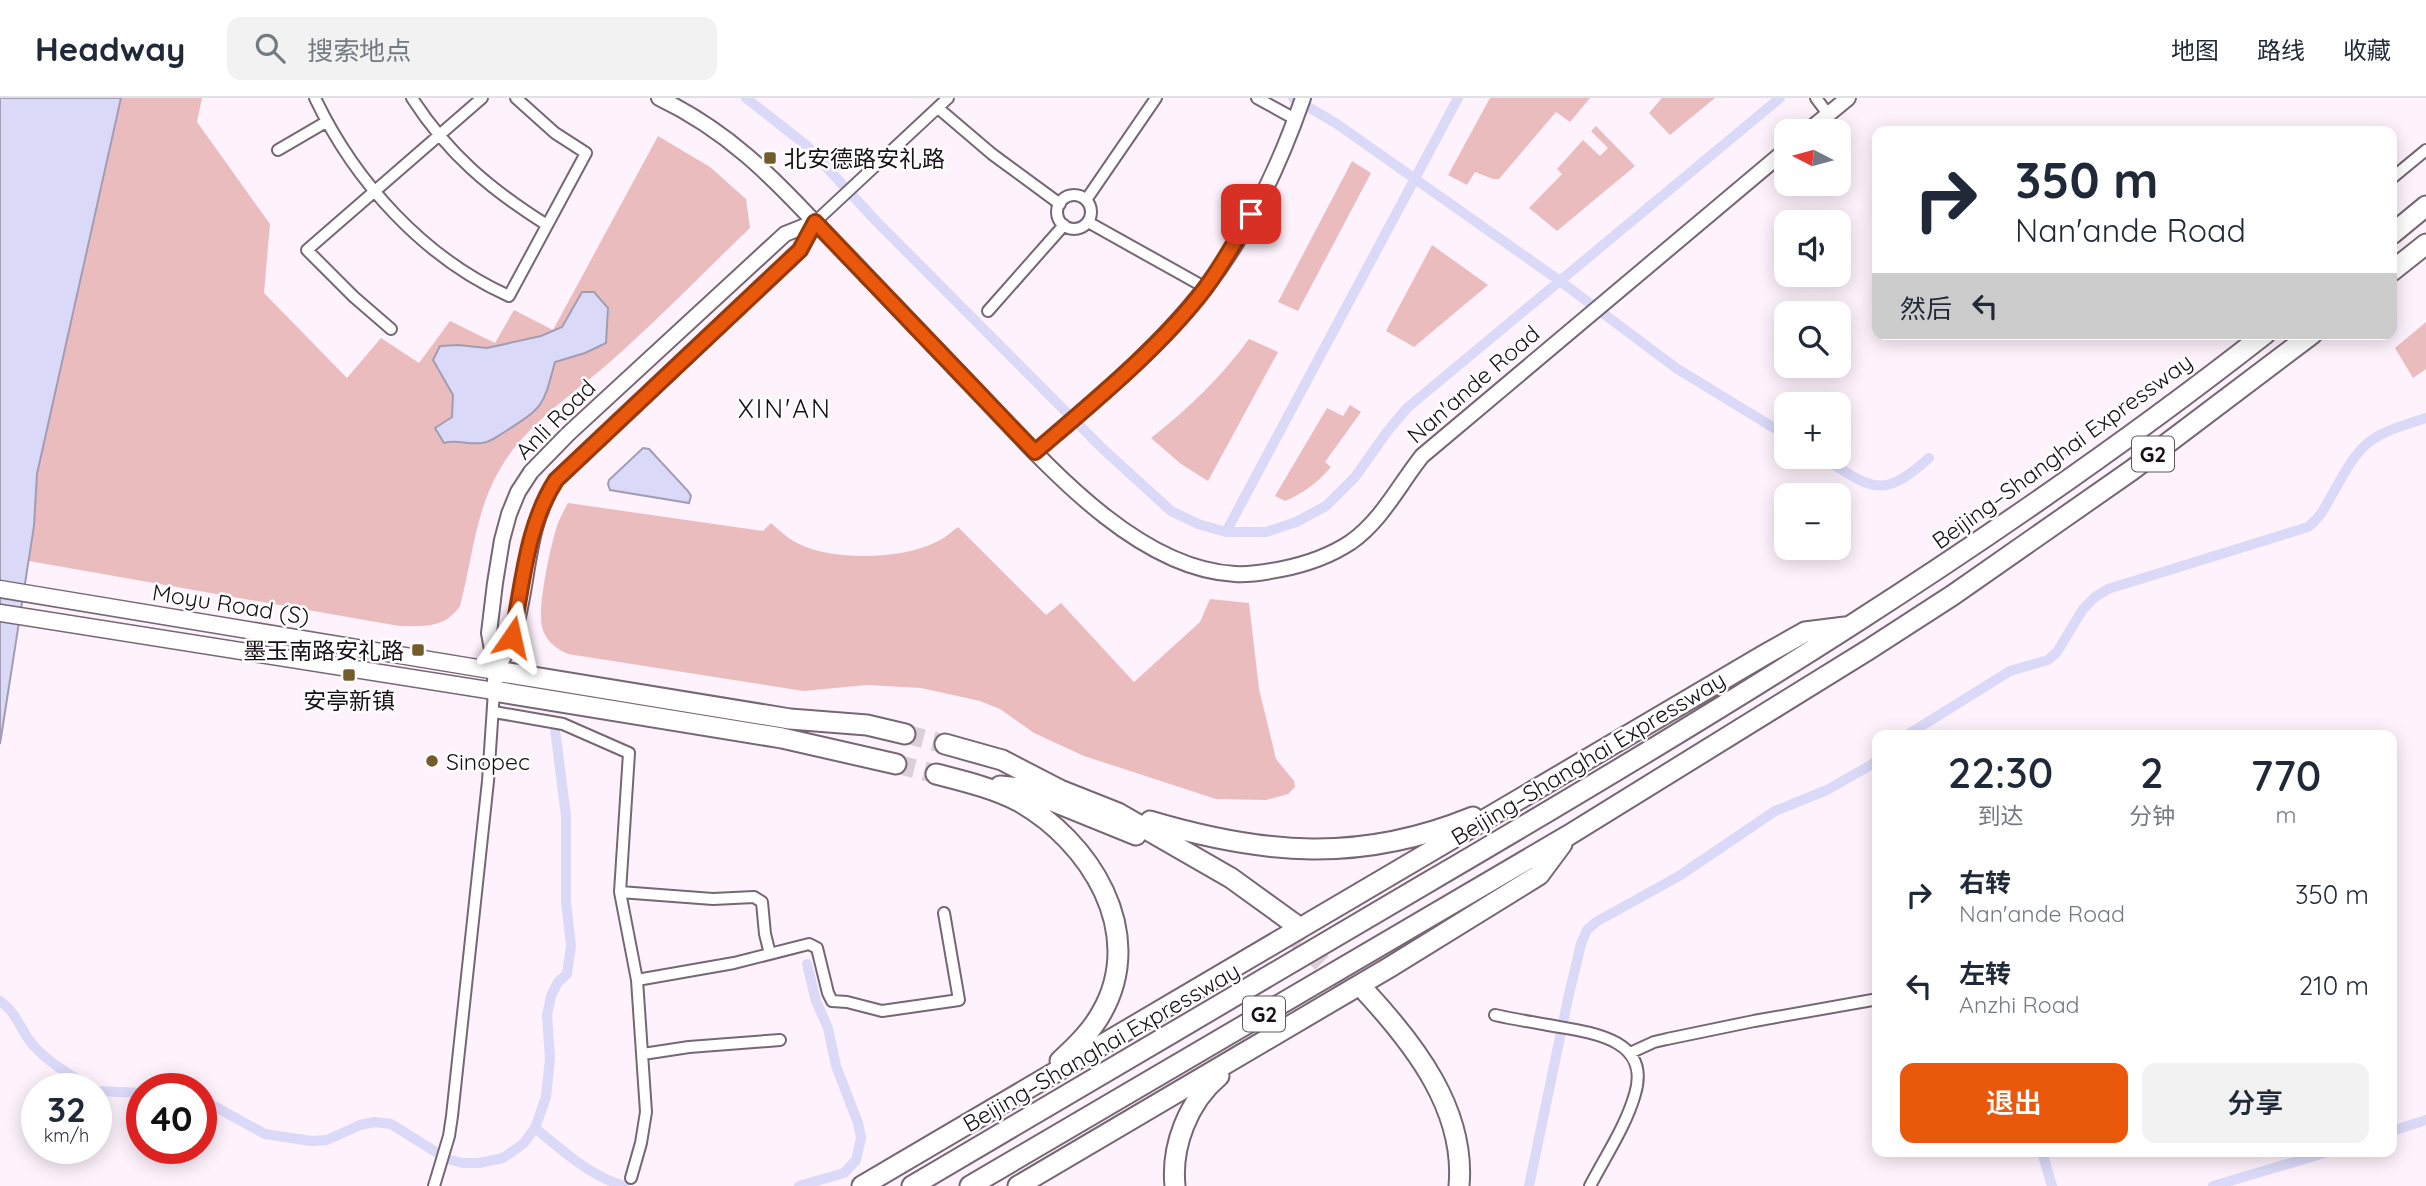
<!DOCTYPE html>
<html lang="zh">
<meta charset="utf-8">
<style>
body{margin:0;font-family:Quicksand,"Noto Sans SC",sans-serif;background:#f2f2f3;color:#1f2937;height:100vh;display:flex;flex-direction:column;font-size:26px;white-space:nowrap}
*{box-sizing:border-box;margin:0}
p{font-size:23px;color:#747a83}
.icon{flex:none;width:38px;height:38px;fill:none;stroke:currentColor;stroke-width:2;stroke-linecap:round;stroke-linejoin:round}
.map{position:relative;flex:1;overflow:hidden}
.panel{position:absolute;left:1872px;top:632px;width:525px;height:427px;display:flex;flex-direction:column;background:#fff;border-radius:14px;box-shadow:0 4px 18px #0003}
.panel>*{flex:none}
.top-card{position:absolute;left:1872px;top:28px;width:525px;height:214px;border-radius:14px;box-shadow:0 4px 18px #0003;background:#fff;color:#1f2937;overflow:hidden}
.needle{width:46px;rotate:276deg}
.tools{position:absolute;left:1774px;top:21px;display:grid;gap:14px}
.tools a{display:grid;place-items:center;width:77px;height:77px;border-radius:14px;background:#fff;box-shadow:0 4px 18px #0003;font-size:35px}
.speed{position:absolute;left:21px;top:975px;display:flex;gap:14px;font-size:35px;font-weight:700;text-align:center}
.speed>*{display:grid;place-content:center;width:91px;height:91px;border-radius:50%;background:#fff;box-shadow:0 4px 18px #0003;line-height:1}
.speed small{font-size:18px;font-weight:400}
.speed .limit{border:10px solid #d22;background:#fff;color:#111}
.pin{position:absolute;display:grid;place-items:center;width:60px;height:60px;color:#fff;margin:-30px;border-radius:14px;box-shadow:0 4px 10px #0006}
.me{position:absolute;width:77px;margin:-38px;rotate:11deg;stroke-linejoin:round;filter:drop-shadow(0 0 5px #0008)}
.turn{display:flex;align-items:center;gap:24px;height:147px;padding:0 28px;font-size:32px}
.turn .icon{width:91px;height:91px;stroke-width:2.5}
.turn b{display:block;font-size:49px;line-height:60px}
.then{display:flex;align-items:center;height:66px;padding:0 28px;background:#0003;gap:14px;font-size:26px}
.eta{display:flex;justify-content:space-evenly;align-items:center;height:119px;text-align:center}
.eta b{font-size:42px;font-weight:600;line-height:49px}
.cta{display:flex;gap:14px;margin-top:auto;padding:14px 28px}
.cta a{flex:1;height:80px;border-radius:14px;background:#ea580c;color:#fff;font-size:28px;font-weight:600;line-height:80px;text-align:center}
.cta a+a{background:#f2f2f3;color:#1f2937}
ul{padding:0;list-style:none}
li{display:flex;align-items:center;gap:21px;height:91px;padding:0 28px}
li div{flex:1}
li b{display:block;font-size:26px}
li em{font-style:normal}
header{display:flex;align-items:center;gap:42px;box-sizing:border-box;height:98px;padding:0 35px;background:#fff;border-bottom:2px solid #e0e1e3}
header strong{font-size:33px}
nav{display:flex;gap:38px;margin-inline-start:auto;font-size:24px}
.search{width:490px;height:63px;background:#f2f2f3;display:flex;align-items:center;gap:18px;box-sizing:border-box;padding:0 24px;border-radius:14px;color:#747a83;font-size:26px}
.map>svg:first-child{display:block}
.green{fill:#ebbcbe}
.water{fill:#dad9f8;stroke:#a09db4;stroke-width:2}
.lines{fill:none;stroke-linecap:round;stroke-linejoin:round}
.canal{stroke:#dad9f8;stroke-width:10}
.highway-tunnel{stroke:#dbd0da;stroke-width:19;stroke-dasharray:19 10;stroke-linecap:butt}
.street-casing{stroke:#776674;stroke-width:14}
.secondary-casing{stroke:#776674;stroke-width:18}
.primary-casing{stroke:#776674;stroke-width:19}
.highway-casing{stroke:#776674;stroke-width:23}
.street{stroke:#fff;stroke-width:10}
.secondary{stroke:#fff;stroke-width:14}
.primary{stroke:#fff;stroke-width:16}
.highway{stroke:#fff;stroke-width:19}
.route-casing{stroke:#983908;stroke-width:18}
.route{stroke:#ea580c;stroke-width:12}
.poi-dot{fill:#745b2c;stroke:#fff;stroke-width:2.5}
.labels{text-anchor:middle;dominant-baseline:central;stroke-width:5;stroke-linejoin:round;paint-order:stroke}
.shield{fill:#fff;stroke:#5d585c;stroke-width:2}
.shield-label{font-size:21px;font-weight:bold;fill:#171016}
.poi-label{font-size:23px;fill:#171016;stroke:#fff;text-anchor:start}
.street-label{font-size:23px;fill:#171016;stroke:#fff}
.quarter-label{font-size:26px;letter-spacing:2px;fill:#171016;stroke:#fff}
</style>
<header>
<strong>Headway</strong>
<div class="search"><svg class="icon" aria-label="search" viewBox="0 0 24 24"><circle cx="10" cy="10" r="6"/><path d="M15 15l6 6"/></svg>搜索地点</div>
<nav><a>地图</a><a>路线</a><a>收藏</a></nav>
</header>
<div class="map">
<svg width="2426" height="1088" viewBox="0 0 2426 1088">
<rect width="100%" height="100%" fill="#fef2fc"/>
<path class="green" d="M121 0H202L197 24 270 126 264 195 347 280 381 240 419 265 450 223 495 245 514 212 553 232 658 38 710 69 746 101 750 130C704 174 659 221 611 263 574 296 530 323 503 366 475 411 473 459 460 508 444 531 424 528 399 528L29 463 34 428 37 376Z
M1490 0H1590L1570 24 1556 14 1499 81H1493L1475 74 1467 87 1448 77Z
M1662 0H1715L1670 37 1649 15Z
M1596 28 1635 68 1557 133 1529 110 1562 76 1557 71 1583 42 1600 58 1608 50 1591 33Z
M1352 63 1371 75 1298 213 1278 204Z
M1432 147 1488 187 1414 249 1386 233Z
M2426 224V271L2413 280 2395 250Z
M1249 241 1278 254 1208 383 1181 366 1151 340C1188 311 1221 279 1249 241Z
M1350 307 1361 314 1325 364 1331 369C1317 385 1304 395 1285 403L1275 398 1327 310 1343 318Z
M568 405 763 433 771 425C779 432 787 440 797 445 830 463 902 462 936 444 944 441 951 434 958 429L1046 517 1061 505 1134 584 1200 524 1210 501 1249 505 1259 591 1276 661 1294 683 1295 689 1288 696 1266 702 1216 701 1084 658 1034 635 1000 611 980 603 921 590 867 587 804 593 568 556C556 551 545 542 542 529 537 509 551 445 558 425 561 418 565 411 568 405Z"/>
<path class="water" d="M0 0H121L37 376 34 428 0 646Z
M582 194H594L608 210 606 245 585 255 555 264C543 308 545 308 506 333 499 337 491 344 482 345 468 347 456 341 444 345L435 330 452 319 453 297 433 262 440 248 458 247 487 250 541 238 562 229Z
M643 350 649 351 688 393 691 398 689 405 610 392 608 386 609 382Z"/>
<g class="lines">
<path class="canal" d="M746 0 806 47 876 123 1103 351 1171 413 1198 426 1226 434H1266L1296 424 1326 408 1355 379 1387 334 1407 310 1780 0
M1293 0 1337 26 1560 183 1676 270 1787 338
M1822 359C1872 391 1882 402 1929 360
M1226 434 1458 0
M1907 637 2010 573 2048 562 2057 554 2083 511 2095 499 2108 491 2308 429C2321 419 2325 409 2333 395 2362 342 2368 338 2426 320
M0 903C18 916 20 932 33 947 49 965 72 978 92 990
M96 993 142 995
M201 1001 265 1036 311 1043 327 1042 360 1027 375 1024 391 1026 447 1061 463 1065H479L503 1060 523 1046 535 1030 546 999 550 961 547 917 551 898 558 884 567 876 571 848 566 804V718L555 631
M535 1030C562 1052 590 1078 624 1088
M2392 1033 2426 1022
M2042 1054 2052 1088
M799 1088 844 1075 856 1062 861 1040 858 1025 836 968 828 930 816 903 807 866
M1529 1088 1569 896 1581 846 1587 832 1596 824 1679 778 1775 713 1827 692 1871 667 1878 661
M2213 1088 2328 1054"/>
<path class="highway-tunnel" d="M905 636 945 646
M896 666 936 676
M1287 832 1358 899"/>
<g class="street-casing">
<path id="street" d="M315 0C355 84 424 160 509 198L586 55 555 35 516 0
M412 0C448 56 491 92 547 127
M1257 0 1295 21
M1816 0 1828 16
M938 10 992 56 1060 106
M278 52 326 24
M2392 80 2426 52
M1057 114a17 17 0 1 1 34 0a17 17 0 1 1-34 0Z
M1086 102 1156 0
M815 124 948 0
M1088 124 1206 190
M988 213 1064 127
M391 231 354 199 307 152 482 0
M494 614 563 626 629 655 620 794 637 882 646 1014 641 1045 631 1080
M620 794 713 801 754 799 762 804 765 836 770 856
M637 882 734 865 809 846 817 850 828 895 832 903 847 904 882 913 959 902 944 815
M1495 917C1513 921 1531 924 1548 927 1587 934 1652 939 1635 996 1626 1028 1605 1059 1590 1088
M1630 955 1654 944 1667 941 1754 923 1878 901
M643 956 689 949 780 942
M434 1088 449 1038 452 1018 488 683 494 593"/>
</g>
<g class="secondary-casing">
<path id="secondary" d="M659 0C726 32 771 77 821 131
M1808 33 1848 0
M815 124C867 179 920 234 973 289 1039 358 1133 471 1235 476 1250 477 1267 474 1282 471 1307 466 1330 458 1351 444 1382 422 1399 387 1422 358L1787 51
M1031 350 1035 354C1094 303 1157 252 1205 190 1248 135 1280 66 1303 0
M496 573C502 562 509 550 513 538 530 484 524 432 556 382L800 152 815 124
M495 583 496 573 489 535 495 485 502 442 509 416 518 394 531 374 568 336 785 136 815 124"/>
</g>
<g class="primary-casing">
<path id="primary" d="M0 491 496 573
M0 515 494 593"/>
</g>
<g class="highway-casing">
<path id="highway" d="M2392 136 2426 108
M2392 173 2426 146
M496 573 790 621 867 627 905 636
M494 593 782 640 896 666
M945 646 1002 662 1060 692 1118 715 1231 780 1296 827
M936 676C963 683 993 690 1018 703 1090 743 1147 834 1102 914 1091 934 1076 948 1060 963
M1000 688 1020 690 1136 737
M1150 723C1265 757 1360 765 1473 719
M1366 894C1414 946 1466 1012 1459 1088
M862 1088 1766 556 1805 534 1845 529
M912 1088C1083 987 1254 887 1425 786 1714 617 2001 443 2265 236
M970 1088 1569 737 1868 552 1953 497 2132 372 2312 236
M1018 1088 1390 869 1539 777 1562 746
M1175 1088C1171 1048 1188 1004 1219 978"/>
</g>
<use href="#street" class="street"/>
<use href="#secondary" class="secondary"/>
<use href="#primary" class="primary"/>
<use href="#highway" class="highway"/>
</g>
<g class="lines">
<g class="route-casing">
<path id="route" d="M512 539C523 486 526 428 556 382L800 152 815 124 1035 354C1091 306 1162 248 1206 189 1223 166 1237 141 1251 116"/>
</g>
<use href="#route" class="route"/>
</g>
<g class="poi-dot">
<rect x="763" y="53" width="14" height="14" rx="3.5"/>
<rect x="411" y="545" width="14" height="14" rx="3.5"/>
<rect x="342" y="570" width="14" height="14" rx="3.5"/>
<circle cx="432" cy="663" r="7"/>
</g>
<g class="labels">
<g class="shield">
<rect x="2132" y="338.5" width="42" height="35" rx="5"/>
<rect x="1243" y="898.5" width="42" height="35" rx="5"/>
</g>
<g class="shield-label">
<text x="2153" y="356">G2</text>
<text x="1264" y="916">G2</text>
</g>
<g class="poi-label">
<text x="784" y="60">北安德路安礼路</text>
<text x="404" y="552" text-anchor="end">墨玉南路安礼路</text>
<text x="349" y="602" text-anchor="middle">安亭新镇</text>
<text x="446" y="663">Sinopec</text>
</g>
<g class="street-label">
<text transform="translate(1473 286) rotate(-41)">Nan'ande Road</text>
<text transform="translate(555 321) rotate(-45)">Anli Road</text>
<text transform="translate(2062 353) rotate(-36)">Beijing–Shanghai Expressway</text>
<text transform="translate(231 506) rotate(9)">Moyu Road (S)</text>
<text transform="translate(1588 660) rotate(-31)">Beijing–Shanghai Expressway</text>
<text transform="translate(1101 949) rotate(-30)">Beijing–Shanghai Expressway</text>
</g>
<g class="quarter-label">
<text x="785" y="310">XIN'AN</text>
</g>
</g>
</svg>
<div class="tools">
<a><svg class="needle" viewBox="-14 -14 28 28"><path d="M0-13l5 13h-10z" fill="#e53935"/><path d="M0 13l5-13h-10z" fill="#747a83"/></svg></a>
<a><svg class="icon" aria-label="sound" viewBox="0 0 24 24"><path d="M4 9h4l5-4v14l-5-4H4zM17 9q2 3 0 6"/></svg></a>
<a><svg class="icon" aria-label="search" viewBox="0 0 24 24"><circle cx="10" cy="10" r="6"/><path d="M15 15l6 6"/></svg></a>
<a>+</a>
<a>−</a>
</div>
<div class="speed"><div>32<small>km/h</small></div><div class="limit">40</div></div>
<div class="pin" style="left:1251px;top:116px;background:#d93025"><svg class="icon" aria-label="arrive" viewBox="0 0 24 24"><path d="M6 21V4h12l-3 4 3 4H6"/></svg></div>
<svg class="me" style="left:512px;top:539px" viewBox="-20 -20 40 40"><path d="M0-17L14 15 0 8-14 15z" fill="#ea580c" stroke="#fff" stroke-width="4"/></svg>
<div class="top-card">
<div class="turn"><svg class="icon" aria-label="right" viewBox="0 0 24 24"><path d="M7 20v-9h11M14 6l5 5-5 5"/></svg><div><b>350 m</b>Nan'ande Road</div></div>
<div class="then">然后<svg class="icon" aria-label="left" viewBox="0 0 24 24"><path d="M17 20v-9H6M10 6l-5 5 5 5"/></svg></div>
</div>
<section class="panel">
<div class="eta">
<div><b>22:30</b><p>到达</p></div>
<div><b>2</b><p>分钟</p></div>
<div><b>770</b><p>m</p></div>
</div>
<ul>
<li><svg class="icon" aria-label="right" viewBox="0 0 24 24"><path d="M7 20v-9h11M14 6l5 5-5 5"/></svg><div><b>右转</b><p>Nan'ande Road</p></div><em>350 m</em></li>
<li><svg class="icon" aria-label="left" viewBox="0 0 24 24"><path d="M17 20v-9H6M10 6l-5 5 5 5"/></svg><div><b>左转</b><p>Anzhi Road</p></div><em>210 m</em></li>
</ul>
<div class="cta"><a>退出</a><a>分享</a></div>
</section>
</div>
